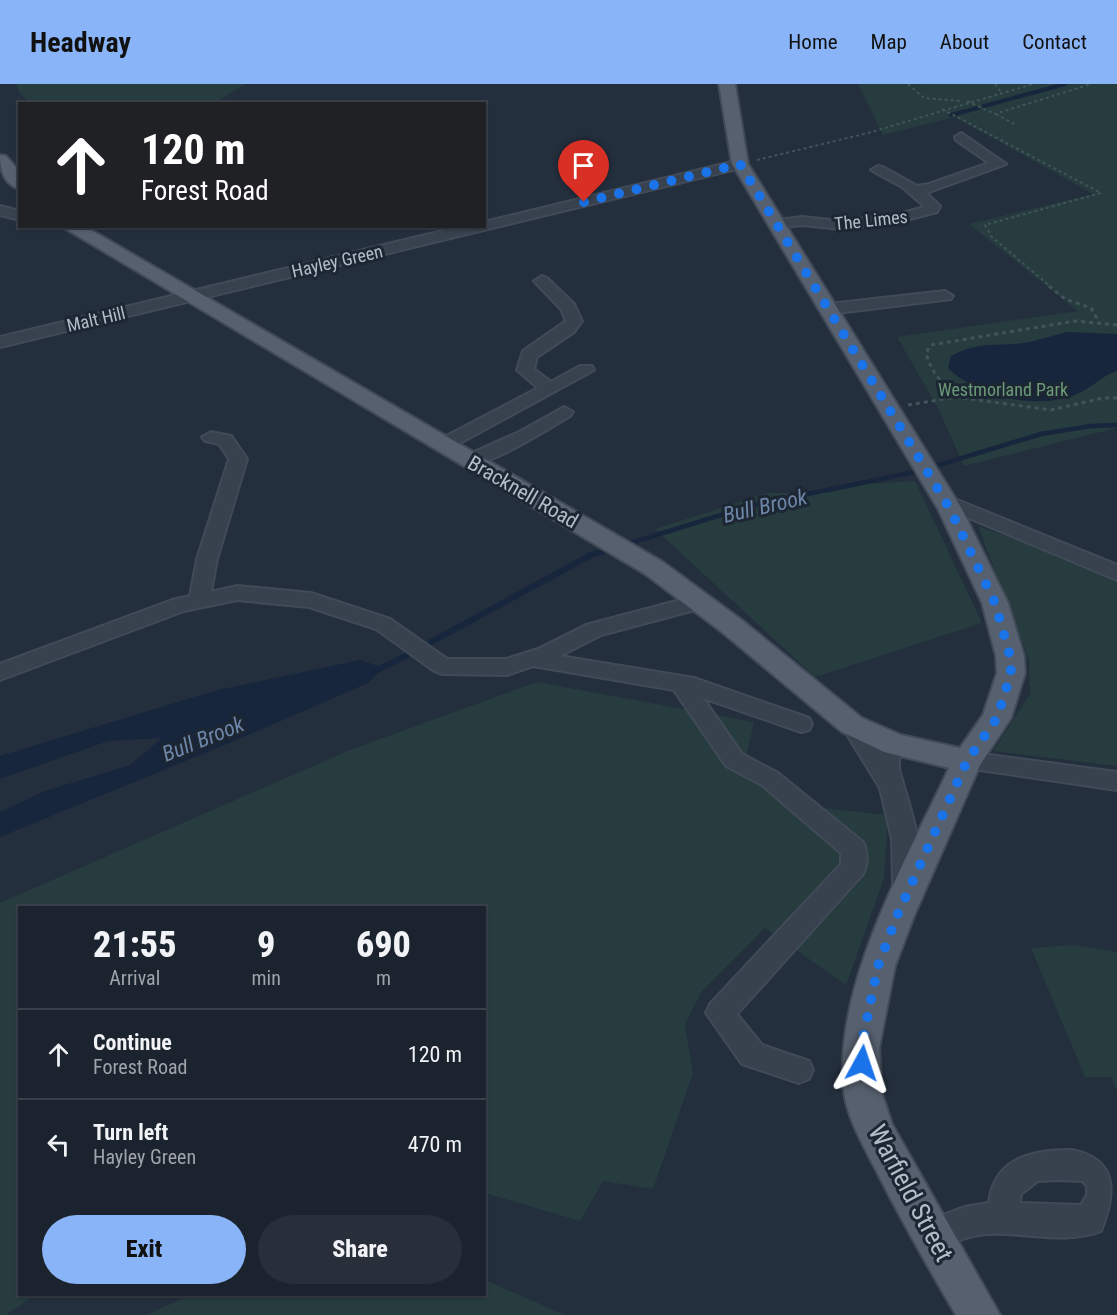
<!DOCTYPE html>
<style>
body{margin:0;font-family:"Roboto Condensed",sans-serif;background:#282f3a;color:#f1f3f6;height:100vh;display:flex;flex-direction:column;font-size:22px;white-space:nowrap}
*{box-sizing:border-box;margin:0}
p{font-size:20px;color:#a0a4aa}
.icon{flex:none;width:33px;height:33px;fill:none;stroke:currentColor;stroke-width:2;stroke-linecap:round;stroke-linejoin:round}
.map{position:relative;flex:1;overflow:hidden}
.drawer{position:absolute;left:18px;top:822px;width:468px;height:390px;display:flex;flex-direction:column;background:#1b232e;border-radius:0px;box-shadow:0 2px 4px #0004,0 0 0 2px #39404a}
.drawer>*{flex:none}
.guide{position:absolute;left:18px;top:18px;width:468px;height:126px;border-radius:0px;box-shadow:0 2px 4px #0004,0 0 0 2px #39404a;background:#202124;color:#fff;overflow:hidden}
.pin{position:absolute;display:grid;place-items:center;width:51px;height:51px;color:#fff;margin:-62px -26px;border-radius:50% 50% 50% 0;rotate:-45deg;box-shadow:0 0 6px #0007}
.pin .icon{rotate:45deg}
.me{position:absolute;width:66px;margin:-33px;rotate:5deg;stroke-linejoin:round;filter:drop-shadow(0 0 4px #0008)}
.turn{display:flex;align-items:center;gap:21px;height:126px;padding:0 24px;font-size:27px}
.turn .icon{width:78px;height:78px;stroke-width:2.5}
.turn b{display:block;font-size:42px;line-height:51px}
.eta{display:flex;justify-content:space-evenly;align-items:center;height:102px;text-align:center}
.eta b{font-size:36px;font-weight:800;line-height:42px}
.action{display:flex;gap:12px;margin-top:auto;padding:12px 24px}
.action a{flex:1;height:69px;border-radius:36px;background:#8ab4f8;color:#111;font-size:24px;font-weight:800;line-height:69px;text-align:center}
.action a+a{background:#282f3a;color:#f1f3f6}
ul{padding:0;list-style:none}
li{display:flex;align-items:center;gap:18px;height:90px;padding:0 24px;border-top:2px solid #39404a}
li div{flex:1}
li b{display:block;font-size:22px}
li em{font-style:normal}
header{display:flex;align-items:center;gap:36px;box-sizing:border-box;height:84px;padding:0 30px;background:#8ab4f8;color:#111}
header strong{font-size:28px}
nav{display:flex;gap:33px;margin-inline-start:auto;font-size:21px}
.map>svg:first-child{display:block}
.green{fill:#263c3f}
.water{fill:#17263c}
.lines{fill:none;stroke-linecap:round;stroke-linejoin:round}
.stream-far2{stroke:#17263c;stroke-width:4}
.stream-far1{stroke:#17263c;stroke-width:4.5}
.stream{stroke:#17263c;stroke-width:6}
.minor-casing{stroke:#414a57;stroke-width:4}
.major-casing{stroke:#414a57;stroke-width:4}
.path-far1{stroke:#3f5557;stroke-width:2;stroke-dasharray:3 3;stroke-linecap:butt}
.path{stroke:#3f5557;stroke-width:3;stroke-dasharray:4 4;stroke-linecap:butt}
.minor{fill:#38414e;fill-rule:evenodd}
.major{fill:#56606e;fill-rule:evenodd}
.route{stroke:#1a73e8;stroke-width:10;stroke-dasharray:0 18}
.labels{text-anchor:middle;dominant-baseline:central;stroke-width:6;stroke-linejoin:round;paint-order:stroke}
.far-street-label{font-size:18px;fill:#b4bcc9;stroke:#1d2633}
.far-park-label{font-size:18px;fill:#6b9a76;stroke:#1d2633}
.street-label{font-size:21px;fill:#b4bcc9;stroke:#1d2633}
.water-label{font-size:22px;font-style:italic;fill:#6d86a8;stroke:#1d2633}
.near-street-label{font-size:26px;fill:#b4bcc9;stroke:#1d2633}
</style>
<header>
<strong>Headway</strong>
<nav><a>Home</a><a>Map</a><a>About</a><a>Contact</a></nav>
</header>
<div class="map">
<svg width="1117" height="1231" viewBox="0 0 1117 1231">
<rect width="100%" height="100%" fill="#242f3e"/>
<path class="green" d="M16 0H245L215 19 30 20 19 8Z
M858 0H1117V344L964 382 938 324 897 253 1078 227 969 140 1093 110 955 33 883 51Z
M915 397 982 539 815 593 655 445 768 409H826L869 400Z
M978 442 1117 492V682L993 667 1030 610 1029 576Z
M537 598 754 638 745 678 823 724 888 731 884 794 846 901 765 844 702 907 685 940 693 989 653 1105 603 1097 580 1137 485 1109 484 824H20V1210L35 1211 6 1231H0V819L350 666Z
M1074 861 1117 868V1007L1111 993H1085L1031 864Z
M485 1196 565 1231H146L191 1211 484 1210Z"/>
<path class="water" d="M1067 248 1117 250V287C1101 292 1092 304 1077 310 1038 327 977 313 948 284L951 272C983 255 998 264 1030 258 1042 255 1055 251 1067 248Z
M360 576 384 584 368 599 232 658 0 753V728L45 707 130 681 162 654 108 657 0 695V672L214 607Z"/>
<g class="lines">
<path class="stream-far2" d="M984 22 1065 0
M951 31 978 24"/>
<path class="stream-far1" d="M624 461 750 422 919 387 1041 350 1091 342 1117 341"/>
<path class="stream" d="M431 558 591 471 611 465
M377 586 406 572"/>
<g class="minor-casing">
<path id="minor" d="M961 49 1006 80 926 109 940 122 937 128 899 138 841 145 802 141 777 144 770 140 777 136 802 133 841 137 898 130 925 123 902 103 871 86 878 82 883 83 917 102 929 100 989 79 956 56 955 53Z
M740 76 745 77V83L0 263V253L463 142H484V138Z
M0 122 20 127V136L0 131Z
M542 192 547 194 574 220 582 237 574 248 537 273 534 285 551 298 580 282H592L594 286 449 365H437L434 361 437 357 538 304 517 286 523 267 566 237 561 225 534 197Z
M945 207 953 212 951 215 829 230 821 225 829 220Z
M564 323 573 328 570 332C550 344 484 386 463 381L461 377 463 373 521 347Z
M211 348 231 352 247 375 217 475 211 508 237 502 311 509 390 535 447 575H506L538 565 586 541 699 511 706 513 709 518 706 523 601 551 560 572 694 594 809 634 812 640 809 646 801 648 703 614 742 670 778 689 863 758C868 768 868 780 863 790L737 930 762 961 809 977 813 986 809 995 799 999 742 980 706 929 710 920 841 780V769L762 701 726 682 674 606 533 582 507 591 442 590 434 587 376 545 309 523 237 516 184 527 0 596V580L172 516 190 512 197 475 229 375 219 360 205 357 202 353Z
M945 411 1117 481V496L938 421 935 417Z
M852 633 860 635 880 666 886 654 894 651 902 654 906 660 899 676V685C907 717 931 776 915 806L906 809 897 806 893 799 892 755 880 704 841 641 844 635Z
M967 668 1117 688V706L959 683 955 677 959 671Z
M1072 1066C1117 1075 1117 1107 1101 1147 1066 1161 1026 1148 989 1150 969 1151 950 1159 931 1167L920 1162 915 1151 920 1140 964 1123 989 1119C994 1073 1033 1066 1072 1066ZM1057 1096 1082 1097 1087 1102V1111L1081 1121 1020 1119 1021 1110 1038 1097Z"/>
</g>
<g class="major-casing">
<path id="major" d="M719 0H735L748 80 962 425 1008 519 1024 572 1025 589 1011 634 980 681 914 832 895 882 879 964 882 1010 892 1040 1000 1231H956C929 1185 903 1139 879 1092 866 1066 848 1037 844 1008 832 903 906 777 949 684L884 668 842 648 723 549 645 490 61 142H84L663 478 743 537 862 634 901 651 960 664 983 631 997 589 996 572 982 519 938 425 732 80Z
M0 71 6 72 20 88V105C4 101 0 85 0 71Z"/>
</g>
<path class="path-far1" d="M908 0 924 14 960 17
M995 0 1001 8
M967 17 995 30 1091 0
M942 25 1101 109 985 141 992 153 1051 203
M996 30 1014 40
M757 76 868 49 1033 0"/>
<path class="path" d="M1049 202 1065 215 1091 224 1099 238
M966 314C945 305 932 291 926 269L931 261 1075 237 1117 241
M908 321 956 313 1051 326 1103 314H1117"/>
<use href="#minor" class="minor"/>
<use href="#major" class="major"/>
</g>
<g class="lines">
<path class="route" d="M584 118 740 80 950 425 995 519 1010 572 1011 589 997 634 967 677 897 832 878 882 861 964 862 979"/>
</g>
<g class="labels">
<g class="far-street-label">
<text transform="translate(871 136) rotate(-6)">The Limes</text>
<text transform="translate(337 177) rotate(-13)">Hayley Green</text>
<text transform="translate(96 235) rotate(-13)">Malt Hill</text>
</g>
<g class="far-park-label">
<text x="1003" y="305">Westmorland Park</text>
</g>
<g class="street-label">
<text transform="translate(523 408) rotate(30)">Bracknell Road</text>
</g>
<g class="water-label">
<text transform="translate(765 422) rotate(-13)">Bull Brook</text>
<text transform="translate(203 655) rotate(-22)">Bull Brook</text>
</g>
<g class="near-street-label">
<text transform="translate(911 1109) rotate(62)">Warfield Street</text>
</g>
</g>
</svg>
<div class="pin" style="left:584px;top:118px;background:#d93025"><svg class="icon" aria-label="arrive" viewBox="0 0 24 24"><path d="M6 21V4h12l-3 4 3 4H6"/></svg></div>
<svg class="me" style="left:862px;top:979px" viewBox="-20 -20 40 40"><path d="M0-17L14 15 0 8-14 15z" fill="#1a73e8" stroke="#fff" stroke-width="4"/></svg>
<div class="guide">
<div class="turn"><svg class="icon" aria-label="ahead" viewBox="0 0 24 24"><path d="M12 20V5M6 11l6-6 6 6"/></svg><div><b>120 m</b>Forest Road</div></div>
</div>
<section class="drawer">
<div class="eta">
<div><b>21:55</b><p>Arrival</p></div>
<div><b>9</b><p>min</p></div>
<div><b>690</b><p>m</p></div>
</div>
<ul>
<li><svg class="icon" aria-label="ahead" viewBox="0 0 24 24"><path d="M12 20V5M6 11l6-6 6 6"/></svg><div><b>Continue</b><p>Forest Road</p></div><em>120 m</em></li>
<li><svg class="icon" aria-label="left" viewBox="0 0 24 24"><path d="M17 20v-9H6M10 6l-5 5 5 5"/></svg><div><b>Turn left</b><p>Hayley Green</p></div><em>470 m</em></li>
</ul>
<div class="action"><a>Exit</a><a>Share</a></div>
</section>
</div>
